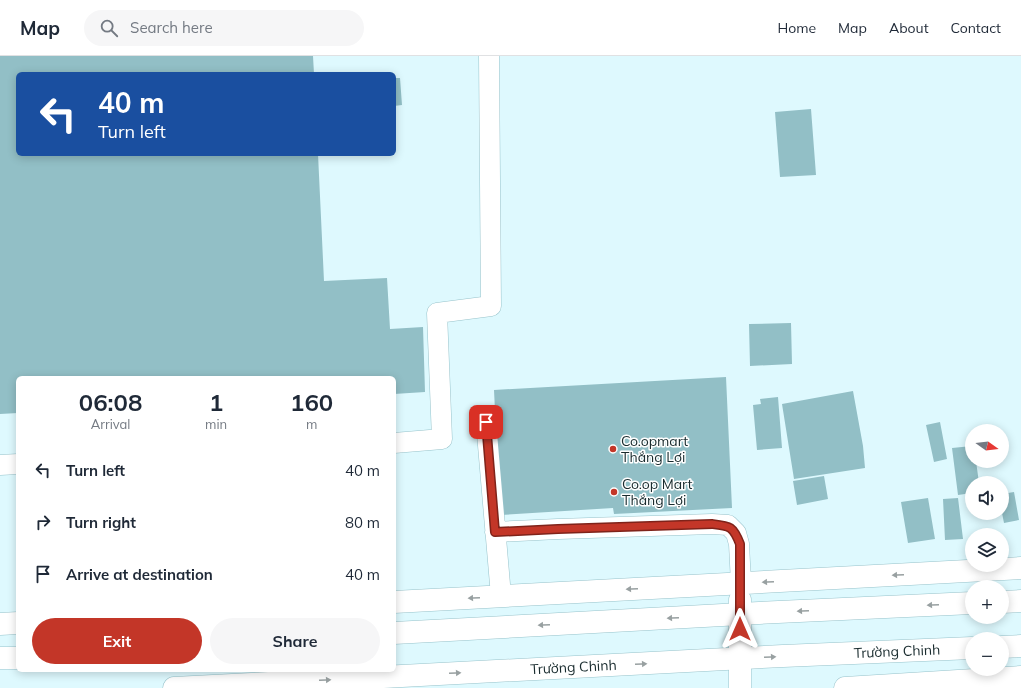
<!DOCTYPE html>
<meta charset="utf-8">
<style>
body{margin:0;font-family:Mulish,sans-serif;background:#f6f6f7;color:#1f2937;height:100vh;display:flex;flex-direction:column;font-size:15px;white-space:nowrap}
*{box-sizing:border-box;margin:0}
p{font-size:13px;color:#747a83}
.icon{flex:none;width:22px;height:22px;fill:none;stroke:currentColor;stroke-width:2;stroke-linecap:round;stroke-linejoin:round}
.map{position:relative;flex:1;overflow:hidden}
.drawer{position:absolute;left:16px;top:320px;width:380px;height:296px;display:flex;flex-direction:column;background:#fff;border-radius:6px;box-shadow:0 2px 10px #0003}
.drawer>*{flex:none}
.guide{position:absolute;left:16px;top:16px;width:380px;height:84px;border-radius:6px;box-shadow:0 2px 10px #0003;background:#1a4fa0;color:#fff;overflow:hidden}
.needle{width:26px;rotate:104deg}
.tools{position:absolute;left:965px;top:368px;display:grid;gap:8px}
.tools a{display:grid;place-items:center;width:44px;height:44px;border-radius:50%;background:#fff;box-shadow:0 2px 10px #0003;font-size:20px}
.pin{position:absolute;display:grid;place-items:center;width:34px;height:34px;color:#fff;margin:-17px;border-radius:8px;box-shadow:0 2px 6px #0006}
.me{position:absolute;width:44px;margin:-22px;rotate:0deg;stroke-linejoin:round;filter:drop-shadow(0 0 3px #0008)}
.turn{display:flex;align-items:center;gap:14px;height:84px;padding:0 16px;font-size:18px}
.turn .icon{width:52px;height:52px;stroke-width:2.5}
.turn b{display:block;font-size:28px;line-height:34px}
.eta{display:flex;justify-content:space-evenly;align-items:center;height:68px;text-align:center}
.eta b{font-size:24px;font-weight:700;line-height:28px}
.action{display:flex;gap:8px;margin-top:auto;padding:8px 16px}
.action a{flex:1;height:46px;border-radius:24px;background:#c33628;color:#fff;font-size:16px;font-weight:700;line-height:46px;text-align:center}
.action a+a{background:#f6f6f7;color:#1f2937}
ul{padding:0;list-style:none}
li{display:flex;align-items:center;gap:12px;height:52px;padding:0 16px}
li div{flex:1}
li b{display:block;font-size:15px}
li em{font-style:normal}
header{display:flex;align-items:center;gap:24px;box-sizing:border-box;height:56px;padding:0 20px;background:#fff;border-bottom:1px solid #e0e1e3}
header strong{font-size:19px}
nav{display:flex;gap:22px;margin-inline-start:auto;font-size:14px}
.search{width:280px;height:36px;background:#f6f6f7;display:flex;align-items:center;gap:10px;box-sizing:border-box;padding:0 14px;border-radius:22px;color:#747a83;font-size:15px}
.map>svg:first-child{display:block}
.building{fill:#92bfc6}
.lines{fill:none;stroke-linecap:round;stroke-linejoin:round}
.minor-casing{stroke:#97c3cb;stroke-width:21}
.major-casing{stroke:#97c3cb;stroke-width:23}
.minor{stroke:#fff;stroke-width:20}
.major{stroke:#fff;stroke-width:22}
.oneway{fill:#98a0a1}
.route-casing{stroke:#7f231a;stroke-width:10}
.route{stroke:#c33628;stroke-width:7}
.poi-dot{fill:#c33628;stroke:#fff;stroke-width:1.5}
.labels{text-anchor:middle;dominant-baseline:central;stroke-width:3;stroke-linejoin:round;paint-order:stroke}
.poi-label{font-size:14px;fill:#192b2e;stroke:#fff;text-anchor:start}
.street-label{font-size:14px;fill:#192b2e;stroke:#fff}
</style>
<header>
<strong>Map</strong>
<div class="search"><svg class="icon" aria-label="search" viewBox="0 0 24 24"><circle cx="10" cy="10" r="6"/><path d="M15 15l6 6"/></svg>Search here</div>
<nav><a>Home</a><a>Map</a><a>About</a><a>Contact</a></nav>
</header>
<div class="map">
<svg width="1021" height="632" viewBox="0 0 1021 632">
<rect width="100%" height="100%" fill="#def9fe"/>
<path class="building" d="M0 0H313L314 18H18V98H318L324 225 387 222 390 273 423 271 425 336 394 338V322H18V357L0 358Z
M394 22H400L402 49 394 50Z
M811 53 816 119 780 121 775 56Z
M791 267 792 308 750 310 749 268Z
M726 321 732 452 614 458 613 452 500 459 494 334Z
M853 335 863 390 865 412 794 423 782 348Z
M778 341 782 392 757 394 753 349 761 348 760 343Z
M940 366 947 403 934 406 926 369Z
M972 390V405H976L979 427H972V437L958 439 952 392Z
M824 420 828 443 797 449 793 425Z
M1014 436 1019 464 1004 467 1002 457V438Z
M928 442 935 483 908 487 901 446Z
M958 442 963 483 945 484 943 443Z"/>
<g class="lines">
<g class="minor-casing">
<path id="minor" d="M486 366 501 540
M394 387 442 383 437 257 491 250 489 0
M0 409 18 408
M495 476 558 473 712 468 728 469 736 477 739 488 741 527"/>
</g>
<g class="major-casing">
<g id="major">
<path d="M394 546 1021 512"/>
<path d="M1002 546 1021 545"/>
<path d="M0 568 18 567"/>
<path d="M394 577 759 557 972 547"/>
<path d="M1002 591 1021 590"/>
<path d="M0 602H18"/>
<path id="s1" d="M174 632 783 600 972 592"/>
<path d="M740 632V544"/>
<path d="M845 632 1021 621"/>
</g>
</g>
<use href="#minor" class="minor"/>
<use href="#major" class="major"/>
</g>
<defs><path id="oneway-solid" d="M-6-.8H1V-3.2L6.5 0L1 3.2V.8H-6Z"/></defs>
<g class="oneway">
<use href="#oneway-solid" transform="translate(898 519) rotate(177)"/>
<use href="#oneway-solid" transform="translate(768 526) rotate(177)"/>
<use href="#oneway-solid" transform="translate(632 533) rotate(177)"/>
<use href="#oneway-solid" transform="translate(474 542) rotate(177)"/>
<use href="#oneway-solid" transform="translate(933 549) rotate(177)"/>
<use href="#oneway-solid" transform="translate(803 555) rotate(177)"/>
<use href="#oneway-solid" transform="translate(673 562) rotate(177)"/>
<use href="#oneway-solid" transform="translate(544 569) rotate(177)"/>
<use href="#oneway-solid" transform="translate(770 601) rotate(-3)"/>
<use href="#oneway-solid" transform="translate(641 608) rotate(-3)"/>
<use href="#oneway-solid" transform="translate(455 617) rotate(-3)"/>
<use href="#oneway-solid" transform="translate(325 624) rotate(-3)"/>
</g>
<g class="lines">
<g class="route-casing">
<path id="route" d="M486 366 495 476 558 473 712 468C730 470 733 470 740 488V573"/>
</g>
<use href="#route" class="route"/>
</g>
<g class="poi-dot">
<circle cx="613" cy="393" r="4"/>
<circle cx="614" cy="436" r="4"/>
</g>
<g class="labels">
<g class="poi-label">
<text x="621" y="385">Co.opmart<tspan x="621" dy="16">Thắng Lợi</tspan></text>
<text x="622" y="428">Co.op Mart<tspan x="622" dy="16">Thắng Lợi</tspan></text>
</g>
<g class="street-label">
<text stroke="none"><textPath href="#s1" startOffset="724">Trường Chinh</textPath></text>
<text stroke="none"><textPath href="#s1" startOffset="400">Trường Chinh</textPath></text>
</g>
</g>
</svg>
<div class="tools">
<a><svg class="needle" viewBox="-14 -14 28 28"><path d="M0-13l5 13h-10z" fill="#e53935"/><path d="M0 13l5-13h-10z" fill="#747a83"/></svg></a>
<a><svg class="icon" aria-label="sound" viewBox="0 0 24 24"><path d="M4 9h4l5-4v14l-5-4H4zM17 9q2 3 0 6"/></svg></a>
<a><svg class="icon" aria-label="layers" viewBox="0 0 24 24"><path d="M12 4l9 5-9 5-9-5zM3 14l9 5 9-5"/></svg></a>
<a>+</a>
<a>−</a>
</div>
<div class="pin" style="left:486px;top:366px;background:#d93025"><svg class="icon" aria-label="arrive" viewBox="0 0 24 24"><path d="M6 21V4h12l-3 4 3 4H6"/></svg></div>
<svg class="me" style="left:740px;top:573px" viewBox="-20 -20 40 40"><path d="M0-17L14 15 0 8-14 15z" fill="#c33628" stroke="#fff" stroke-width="4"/></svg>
<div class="guide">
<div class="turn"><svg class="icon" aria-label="left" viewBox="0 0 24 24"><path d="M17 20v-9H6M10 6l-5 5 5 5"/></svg><div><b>40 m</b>Turn left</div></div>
</div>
<section class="drawer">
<div class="eta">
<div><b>06:08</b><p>Arrival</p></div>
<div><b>1</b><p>min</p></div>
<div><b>160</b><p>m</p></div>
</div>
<ul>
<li><svg class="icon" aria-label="left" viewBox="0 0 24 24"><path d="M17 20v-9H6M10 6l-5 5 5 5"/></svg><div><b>Turn left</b></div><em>40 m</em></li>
<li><svg class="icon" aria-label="right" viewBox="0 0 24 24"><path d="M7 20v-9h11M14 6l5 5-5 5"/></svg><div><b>Turn right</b></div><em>80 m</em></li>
<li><svg class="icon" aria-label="arrive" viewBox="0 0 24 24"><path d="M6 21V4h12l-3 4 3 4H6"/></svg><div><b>Arrive at destination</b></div><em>40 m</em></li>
</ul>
<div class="action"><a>Exit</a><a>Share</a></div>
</section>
</div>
